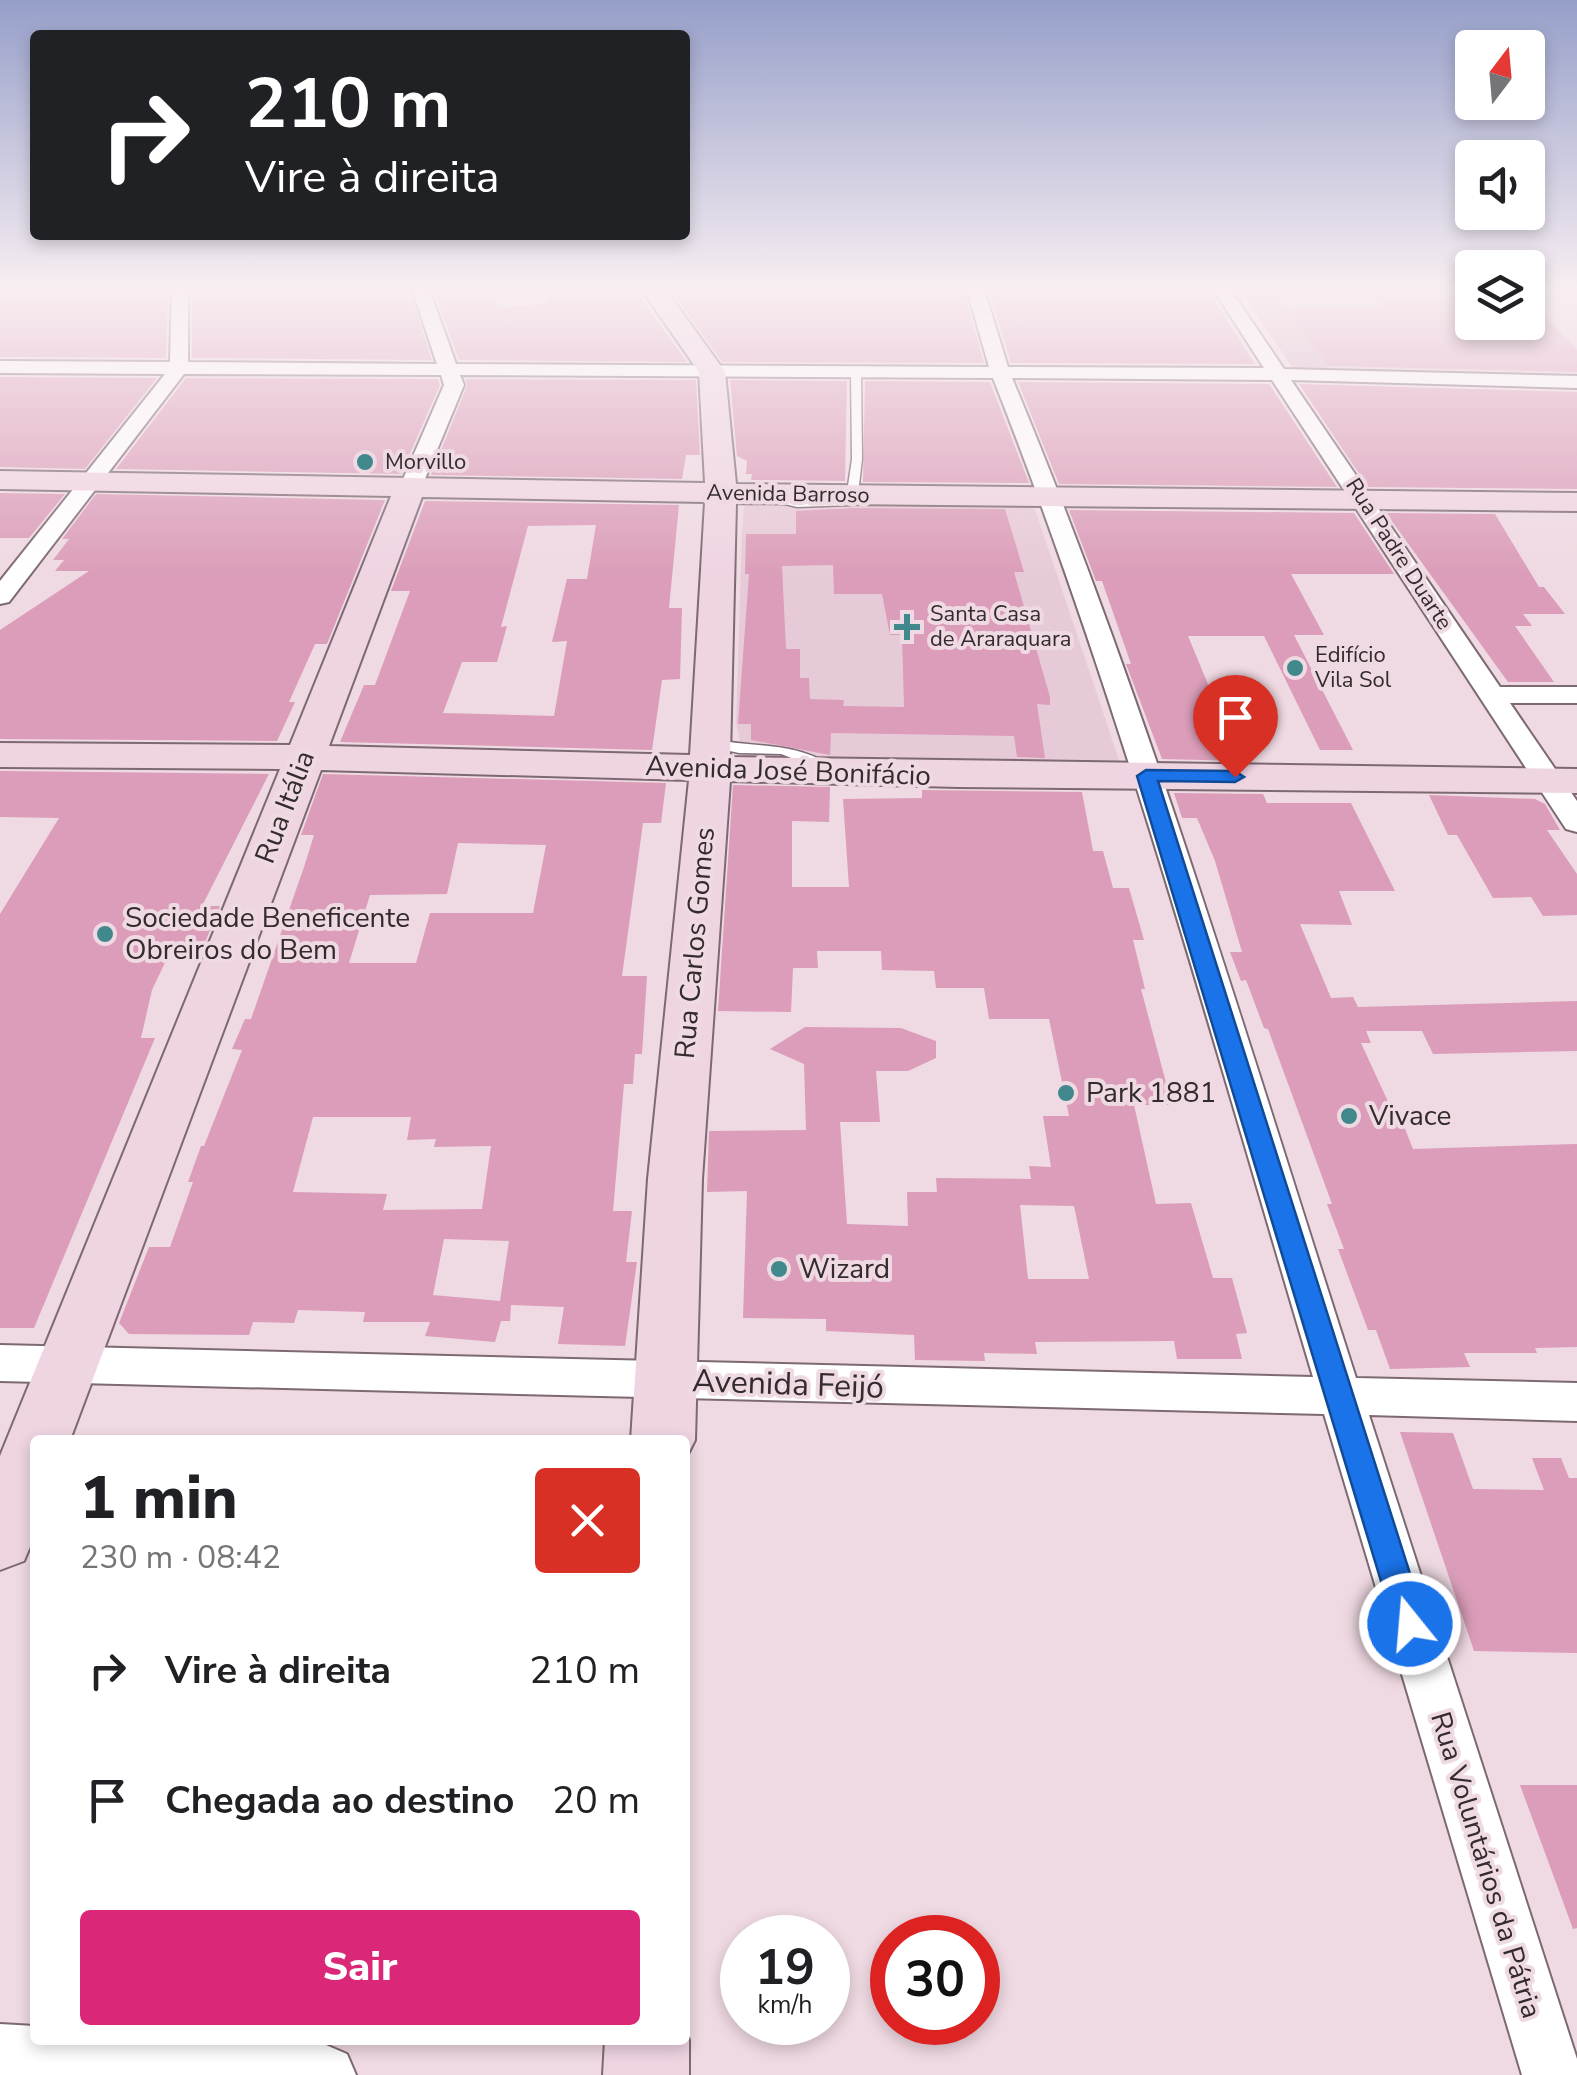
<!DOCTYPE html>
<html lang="pt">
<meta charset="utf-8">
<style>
body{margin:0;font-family:"Nunito Sans",sans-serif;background:#f6f6f6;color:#202124;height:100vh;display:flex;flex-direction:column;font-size:38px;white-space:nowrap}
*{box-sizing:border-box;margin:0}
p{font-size:32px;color:#757577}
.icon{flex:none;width:55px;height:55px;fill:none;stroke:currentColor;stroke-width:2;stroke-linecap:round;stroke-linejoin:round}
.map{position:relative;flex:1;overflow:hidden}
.panel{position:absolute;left:30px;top:1435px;width:660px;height:610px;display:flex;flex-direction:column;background:#fff;border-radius:10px;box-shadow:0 5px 15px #0003}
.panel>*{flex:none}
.banner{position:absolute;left:30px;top:30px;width:660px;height:210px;border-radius:10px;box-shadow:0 5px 15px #0003;background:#202124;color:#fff;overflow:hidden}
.needle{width:65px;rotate:16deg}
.buttons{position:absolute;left:1455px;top:30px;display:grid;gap:20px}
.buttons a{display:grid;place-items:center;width:90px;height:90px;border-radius:10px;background:#fff;box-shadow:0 5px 15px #0003;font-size:50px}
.speed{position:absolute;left:720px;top:1915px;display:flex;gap:20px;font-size:50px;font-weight:700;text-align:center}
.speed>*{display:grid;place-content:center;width:130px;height:130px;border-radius:50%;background:#fff;box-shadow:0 5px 15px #0003;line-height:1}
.speed small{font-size:25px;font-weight:400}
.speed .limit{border:15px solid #d22;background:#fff;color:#111}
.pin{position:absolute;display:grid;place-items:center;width:85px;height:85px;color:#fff;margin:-102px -42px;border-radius:50% 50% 50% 0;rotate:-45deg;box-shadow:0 0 10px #0007}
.pin .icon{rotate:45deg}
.me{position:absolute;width:110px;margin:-55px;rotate:343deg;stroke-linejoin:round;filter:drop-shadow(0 0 8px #0008)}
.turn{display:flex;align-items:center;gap:35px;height:210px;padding:0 50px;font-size:45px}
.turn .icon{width:130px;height:130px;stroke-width:2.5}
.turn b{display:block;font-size:70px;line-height:85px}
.round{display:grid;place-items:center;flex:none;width:105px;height:105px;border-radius:10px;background:#f6f6f6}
.head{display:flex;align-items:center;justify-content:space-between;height:170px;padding:0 50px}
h1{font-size:60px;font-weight:800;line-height:75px}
.button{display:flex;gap:20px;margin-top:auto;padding:20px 50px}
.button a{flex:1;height:115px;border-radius:10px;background:#db2777;color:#fff;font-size:40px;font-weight:800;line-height:115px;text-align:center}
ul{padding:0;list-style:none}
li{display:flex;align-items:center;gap:30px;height:130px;padding:0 50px}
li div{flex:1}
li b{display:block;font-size:38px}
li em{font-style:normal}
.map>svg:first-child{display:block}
.built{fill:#e7cad7}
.green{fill:#d9b1c3}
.building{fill:#db9db9;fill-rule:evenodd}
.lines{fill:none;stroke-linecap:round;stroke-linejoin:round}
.lane-casing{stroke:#7c6972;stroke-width:3}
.street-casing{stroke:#7c6972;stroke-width:4}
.secondary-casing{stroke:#7c6972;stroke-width:4}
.lane{fill:#fff;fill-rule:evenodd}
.street{fill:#fff;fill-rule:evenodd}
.secondary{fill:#efd4e2;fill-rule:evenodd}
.route{fill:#1a73e8;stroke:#114b97;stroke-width:2.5}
.poi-dot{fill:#40888c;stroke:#efd9e2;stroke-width:4}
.labels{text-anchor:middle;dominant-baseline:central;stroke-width:8;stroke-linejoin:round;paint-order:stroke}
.far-poi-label{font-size:22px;fill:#332b2e;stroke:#efd9e2;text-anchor:start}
.far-street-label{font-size:22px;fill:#332b2e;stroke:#efd9e2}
.street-label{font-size:28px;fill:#332b2e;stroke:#efd9e2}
.poi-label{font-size:28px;fill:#332b2e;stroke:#efd9e2;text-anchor:start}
.near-street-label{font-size:32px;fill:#332b2e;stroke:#efd9e2}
</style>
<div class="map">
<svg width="1577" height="2075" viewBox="0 0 1577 2075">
<rect width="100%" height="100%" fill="#efd9e2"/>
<path class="built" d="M1272 286H1472V322H1528V286H1577V378L1334 373Z
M750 503 1015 505 1035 509 1120 763 755 758 743 753 736 723 742 534 744 506Z"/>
<path class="green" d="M1237 286H1272L1334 373 1295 371Z"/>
<path class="building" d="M0 286H168L166 358 0 357Z
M192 286H408L432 360 192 358Z
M432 286H478L481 296 494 295 498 308 548 303 552 286H632L687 362 459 360Z
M1000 286H1205L1255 364 1011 363 990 295H1003Z
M945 287 946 295H965L984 363 722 362 669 288Z
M1429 289H1472V322H1528V298L1577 350V372L1328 366 1288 309 1381 307 1371 295H1434Z
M0 377 157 378 85 469 0 467Z
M186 378 438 379 440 385 401 474 116 469Z
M466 379 696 380 700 455H686L682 479 431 475 467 386Z
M730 380 847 381 845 481 751 480 752 474H746L747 461 737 456Z
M865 381 990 382 1029 483 863 482Z
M1018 382 1269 384 1337 487 1059 484Z
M1299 384 1577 392V489L1368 487Z
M0 493 65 494 29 538H0Z
M96 494 385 500 327 644H315L289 702H295L277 741 0 739V630L89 571H55L64 560H53L69 539H62Z
M425 501 679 505 669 608H682L680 679 662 680 652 750 340 742 364 685H375L410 591H391ZM596 525 587 579H567L552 642 567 641 554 716 443 713 462 662H497L507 626 501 627 528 526Z
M854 508 1005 509 1024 572H1014L1050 697V705L1037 704 1045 758 1017 757 1014 736 831 733 830 755 751 740V724H738L749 574H745L746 534H796V511ZM833 565 834 594H882L890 635H902L904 707 843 706 844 700 810 699 809 678H800V649H786L782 566Z
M1069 510 1354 513 1394 574H1291L1324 635H1294L1353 750H1320L1264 636H1188L1215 701H1222L1244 761 1162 759 1126 664H1131L1102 581H1096Z
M1386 513 1495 514 1539 587H1544L1565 614H1523L1532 626H1515L1554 682H1508Z
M0 771 269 774 202 906H220L201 952H170L152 990 141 1038H155L34 1328H0V914L59 818 0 817Z
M323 774 666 783 661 823H643L622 976H647L642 1054H635L633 1084H624L613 1211H632L626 1262H637L625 1346 558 1344 564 1307 511 1305 510 1321H501L495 1342 425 1336 430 1322H363L365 1312 298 1310 294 1323 253 1322 249 1335 129 1334 119 1323 149 1247H170L193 1182H188L201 1146H204L242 1050 232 1049 245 1019H251L305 864 314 835H301ZM458 843 546 845 533 913H430L416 963H349L370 895 447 894ZM313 1117H411L407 1140 436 1139 434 1147 491 1146 482 1209 383 1210 387 1194 293 1192ZM444 1239 509 1241 500 1301 433 1295Z
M733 785 830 787 829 822 792 821V887H849L843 799 922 798V790L1082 792 1093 851H1103L1113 888H1129L1144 940H1133L1145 989H1141L1172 1105H1134L1156 1204 1191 1203 1213 1278H1232L1247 1333 1236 1334 1242 1359H1177L1174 1341 1035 1342 1037 1354 984 1353 985 1361 915 1360 914 1335 826 1331V1319L743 1318 747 1191 707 1192 709 1131 806 1130 804 1064 770 1049 805 1027 901 1028 936 1041V1058L908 1071H876L880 1122H840L847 1224 908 1226 907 1192H937L936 1178 1031 1179 1029 1166 1051 1167 1043 1116H1069L1049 1019H989L984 988H936L934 971 882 970 881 951H817L818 968H793L791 1012 718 1011ZM1020 1205 1074 1206 1089 1279H1028Z
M1174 793 1263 794 1267 803H1351L1395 891H1339L1352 925 1300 924 1331 998 1353 997 1358 1007 1577 1001V1051L1433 1054 1422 1031H1366L1371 1043H1361L1390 1106H1396L1413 1149 1577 1144V1347L1535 1348 1537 1353H1464L1470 1367 1390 1369 1376 1330H1368L1338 1249H1344L1327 1204H1332L1268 1029 1264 1028 1246 980 1241 981 1230 952H1242L1215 861 1197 818H1182Z
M1429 795 1535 799 1545 804 1560 830H1547L1577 874V915L1543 916 1531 897 1493 898 1457 835H1448Z
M1400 1432 1453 1433 1473 1489 1544 1490 1532 1458H1561L1569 1478H1577V1653L1474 1651Z
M1520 1785H1577V1928L1573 1929Z"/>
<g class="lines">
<g class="lane-casing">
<path id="lane" d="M856 369 861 372 862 459 857 502 851 505 797 507 781 503V499C802 499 824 500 846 499L852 459 851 372Z
M711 739C752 748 797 741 832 767L825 771 781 754 739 753 706 746V740Z"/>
</g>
<g class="street-casing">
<path id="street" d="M172 286H188V362L437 364 411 286H428L456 364 989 367 966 286H983L1008 367 1264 368 1211 286H1228L1284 369 1577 376V388L1291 380 1500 687H1577V703H1510L1577 801V832L1566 829 1562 823 1272 380 1012 378C1148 703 1248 1043 1356 1378L1577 1383V1421L1369 1415 1577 2059V2075H1522L1324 1414 0 1381V1345L1313 1377C1213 1042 1121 703 993 378L460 375 464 385 422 486 411 492 400 486 444 385 441 375 184 374 9 602 0 604V581L165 374 0 373V361L170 362Z
M0 2024 35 2026V2040H249L326 2045 347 2054 356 2075H0Z"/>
</g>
<g class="secondary-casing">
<path id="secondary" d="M639 286H663L725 372 736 484 1577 493V511L736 503 730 757 1577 769V793L958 787 730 781 702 1179 695 1440 685 1460V1440H631L648 1179 689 780 321 770 70 1440H35V1535L24 1561 0 1570V1456L280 769 0 767V743L290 745 391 496 0 489V471L705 483 699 372ZM422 497 705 502 690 755 329 746Z
M685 2029 689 2040V2075H603L605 2040H685Z"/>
</g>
<use href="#lane" class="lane"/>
<use href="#street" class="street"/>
<use href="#secondary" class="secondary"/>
</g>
<linearGradient id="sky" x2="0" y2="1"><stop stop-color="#969fc9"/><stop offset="0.5" stop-color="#f8eef2"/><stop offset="1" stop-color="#f8eef2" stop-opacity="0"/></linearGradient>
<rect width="1577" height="577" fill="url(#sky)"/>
<path class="route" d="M1146 770 1235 771 1244 777 1235 782 1158 781 1426 1624 1421 1635 1410 1640 1399 1635 1394 1624 1137 776Z"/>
<g class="poi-dot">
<circle cx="365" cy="462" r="10"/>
<path d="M902 612h10v10h10v10h-10v10h-10v-10h-10v-10h10z"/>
<circle cx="1295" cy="668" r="10"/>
<circle cx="105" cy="934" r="10"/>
<circle cx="1066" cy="1093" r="10"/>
<circle cx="1349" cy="1116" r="10"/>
<circle cx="779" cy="1269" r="10"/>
</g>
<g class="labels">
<g class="far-poi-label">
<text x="385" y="462">Morvillo</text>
<text x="930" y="614">Santa Casa<tspan x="930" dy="25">de Araraquara</tspan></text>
<text x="1315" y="655">Edifício<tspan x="1315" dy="25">Vila Sol</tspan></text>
</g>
<g class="far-street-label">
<text transform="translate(788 494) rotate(1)">Avenida Barroso</text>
<text transform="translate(1399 554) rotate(57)">Rua Padre Duarte</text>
</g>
<g class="street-label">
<text transform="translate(788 771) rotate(2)">Avenida José Bonifácio</text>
<text transform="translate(285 807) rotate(-69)">Rua Itália</text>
<text transform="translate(695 943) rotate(-85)">Rua Carlos Gomes</text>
<text transform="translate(1486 1865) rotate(73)">Rua Voluntários da Pátria</text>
</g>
<g class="poi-label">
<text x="125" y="918">Sociedade Beneficente<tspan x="125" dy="32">Obreiros do Bem</tspan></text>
<text x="1086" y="1093">Park 1881</text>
<text x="1369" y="1116">Vivace</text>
<text x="799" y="1269">Wizard</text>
</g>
<g class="near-street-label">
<text transform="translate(788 1384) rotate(2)">Avenida Feijó</text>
</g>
</g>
</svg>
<div class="buttons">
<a><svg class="needle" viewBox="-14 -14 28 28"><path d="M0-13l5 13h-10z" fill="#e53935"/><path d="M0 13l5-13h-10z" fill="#757577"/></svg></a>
<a><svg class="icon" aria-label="sound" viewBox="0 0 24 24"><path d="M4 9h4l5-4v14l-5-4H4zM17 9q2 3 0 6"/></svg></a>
<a><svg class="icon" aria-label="layers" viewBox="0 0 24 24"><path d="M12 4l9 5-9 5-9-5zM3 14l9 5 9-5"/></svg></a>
</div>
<div class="speed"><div>19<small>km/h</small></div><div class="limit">30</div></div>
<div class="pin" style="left:1235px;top:777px;background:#d93025"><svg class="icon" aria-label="arrive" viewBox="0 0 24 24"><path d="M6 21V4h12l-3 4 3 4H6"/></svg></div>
<svg class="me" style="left:1410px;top:1624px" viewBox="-20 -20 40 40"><circle r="17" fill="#1a73e8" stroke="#fff" stroke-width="3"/><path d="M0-11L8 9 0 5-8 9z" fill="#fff"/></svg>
<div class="banner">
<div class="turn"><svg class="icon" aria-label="right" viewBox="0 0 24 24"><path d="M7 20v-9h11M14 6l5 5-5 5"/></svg><div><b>210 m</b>Vire à direita</div></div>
</div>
<section class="panel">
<div class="head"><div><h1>1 min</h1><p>230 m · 08:42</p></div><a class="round" style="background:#d93025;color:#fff"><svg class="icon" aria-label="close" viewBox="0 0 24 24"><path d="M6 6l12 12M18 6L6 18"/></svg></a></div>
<ul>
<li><svg class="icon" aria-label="right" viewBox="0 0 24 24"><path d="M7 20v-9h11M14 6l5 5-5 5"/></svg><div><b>Vire à direita</b></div><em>210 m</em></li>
<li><svg class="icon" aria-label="arrive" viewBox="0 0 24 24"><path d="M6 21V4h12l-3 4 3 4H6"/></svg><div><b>Chegada ao destino</b></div><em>20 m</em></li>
</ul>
<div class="button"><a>Sair</a></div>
</section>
</div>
